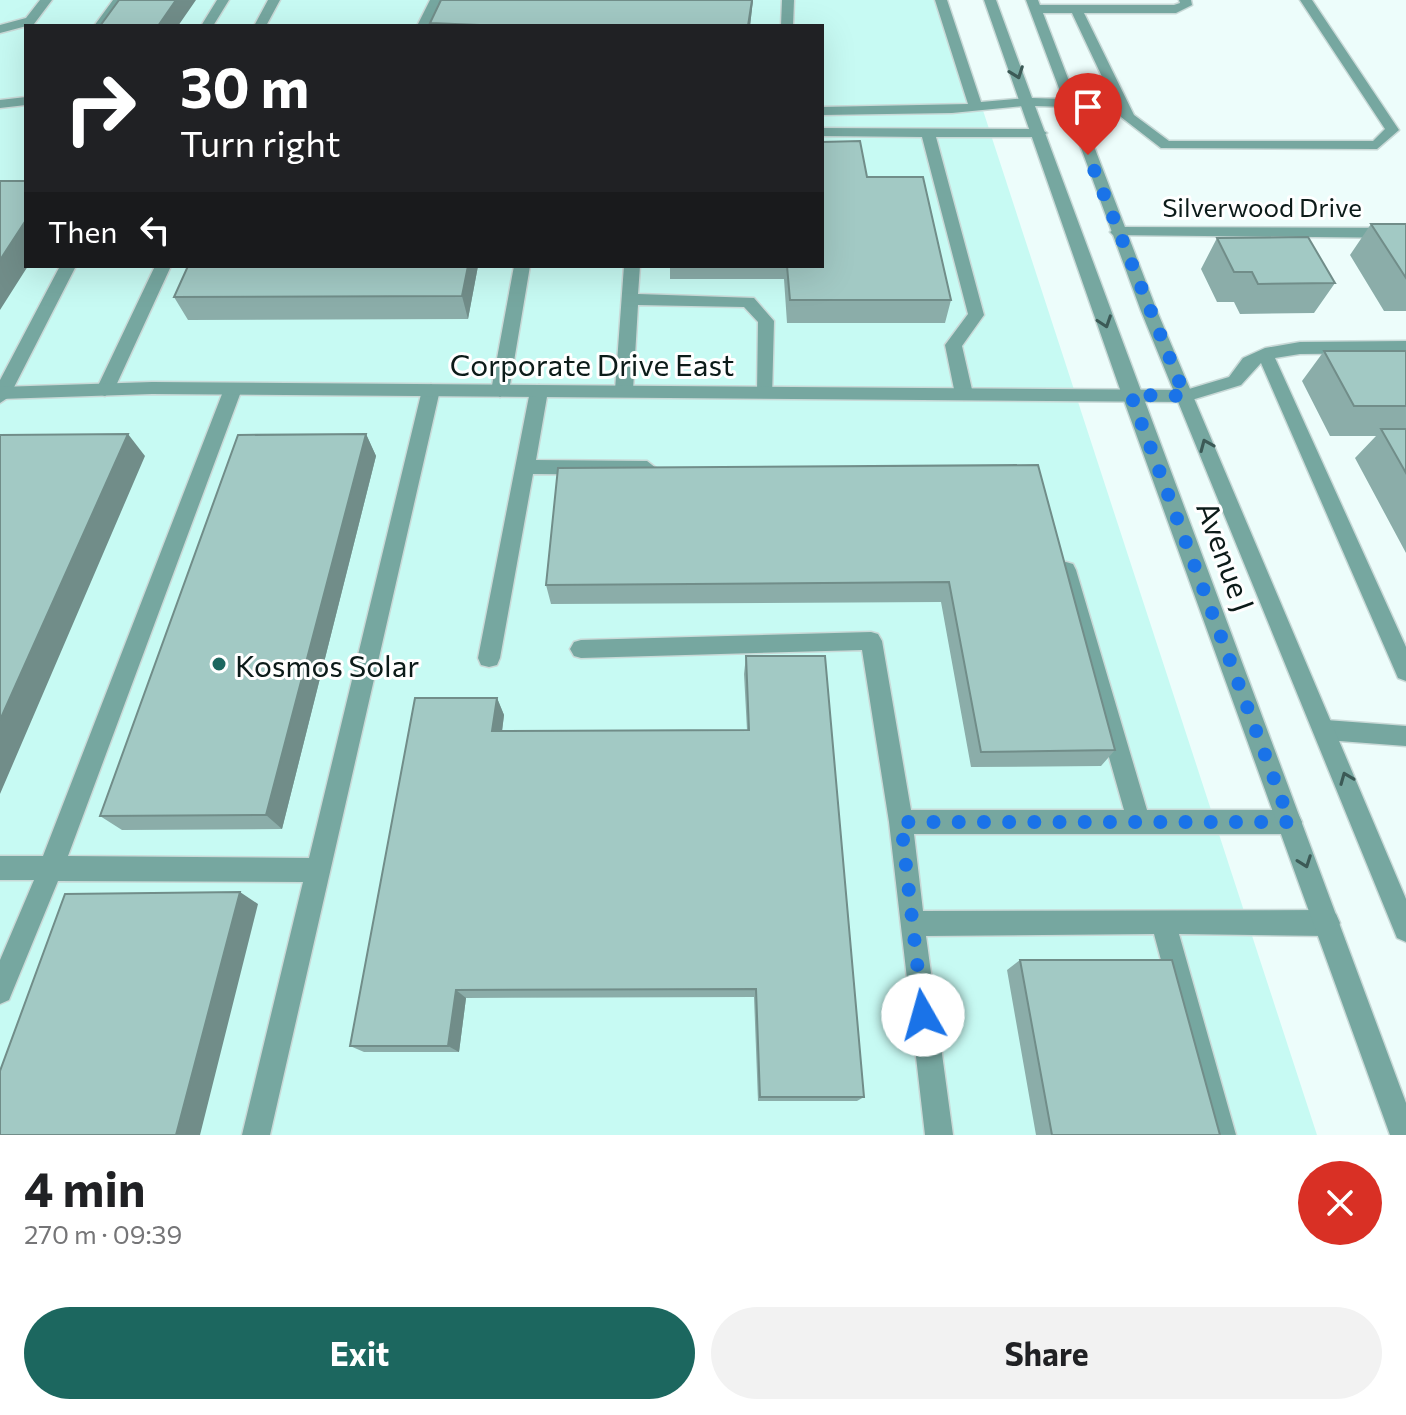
<!DOCTYPE html>
<meta charset="utf-8">
<style>
body{margin:0;font-family:Commissioner,sans-serif;background:#f2f2f2;color:#202124;height:100vh;display:flex;flex-direction:column;font-size:30px;white-space:nowrap}
*{box-sizing:border-box;margin:0}
p{font-size:26px;color:#757577}
.icon{flex:none;width:44px;height:44px;fill:none;stroke:currentColor;stroke-width:2;stroke-linecap:round;stroke-linejoin:round}
.map{position:relative;height:1135px;overflow:hidden}
.side{display:flex;flex-direction:column;background:#fff;flex:1}
.side>*{flex:none}
.hud{position:absolute;left:24px;top:24px;width:800px;height:244px;border-radius:0px;box-shadow:0 8px 32px #0002;background:#202124;color:#fff;overflow:hidden}
.pin{position:absolute;display:grid;place-items:center;width:68px;height:68px;color:#fff;margin:-82px -34px;border-radius:50% 50% 50% 0;rotate:-45deg;box-shadow:0 0 8px #0007}
.pin .icon{rotate:45deg}
.me{position:absolute;width:88px;margin:-44px;rotate:353deg;stroke-linejoin:round;filter:drop-shadow(0 0 6px #0008)}
.turn{display:flex;align-items:center;gap:28px;height:168px;padding:0 24px;font-size:36px}
.turn .icon{width:104px;height:104px;stroke-width:2.5}
.turn b{display:block;font-size:56px;line-height:68px}
.then{display:flex;align-items:center;height:76px;padding:0 24px;background:#0003;gap:16px;font-size:30px}
.round{display:grid;place-items:center;flex:none;width:84px;height:84px;border-radius:42px;background:#f2f2f2}
.headline{display:flex;align-items:center;justify-content:space-between;height:136px;padding:0 24px}
h1{font-size:48px;font-weight:700;line-height:60px}
.primary-button{display:flex;gap:16px;margin-top:auto;padding:16px 24px}
.primary-button a{flex:1;height:92px;border-radius:48px;background:#1c675f;color:#fff;font-size:32px;font-weight:700;line-height:92px;text-align:center}
.primary-button a+a{background:#f2f2f2;color:#202124}
.map>svg:first-child{display:block}
.built{fill:#c7faf3;fill-rule:evenodd}
.lines{fill:none;stroke-linecap:round;stroke-linejoin:round}
.service-casing{stroke:#c9d9d7;stroke-width:3}
.minor-casing{stroke:#c9d9d7;stroke-width:3}
.tertiary-casing{stroke:#c9d9d7;stroke-width:3}
.service{fill:#76a7a0;fill-rule:evenodd}
.minor{fill:#76a7a0;fill-rule:evenodd}
.tertiary{fill:#76a7a0;fill-rule:evenodd}
.wall{fill:#8bada9}
.shaded-wall{fill:#718d89}
.building{fill:#a2c9c4;stroke:#718d89;stroke-width:2}
.oneway{stroke:#3c5a56}
.route{stroke:#1a73e8;stroke-width:14;stroke-dasharray:0 25.2}
.poi-dot{fill:#1c675f;stroke:#fff;stroke-width:3}
.labels{text-anchor:middle;dominant-baseline:central;stroke-width:6;stroke-linejoin:round;paint-order:stroke}
.far-street-label{font-size:26px;fill:#0c1b19;stroke:#fff}
.street-label{font-size:30px;fill:#0c1b19;stroke:#fff}
.poi-label{font-size:30px;fill:#0c1b19;stroke:#fff;text-anchor:start}
</style>
<div class="map">
<svg width="1406" height="1135" viewBox="0 0 1406 1135">
<rect width="100%" height="100%" fill="#edfdfb"/>
<path class="built" d="M0 0H947L1317 1135H0ZM26 26H822V266H26Z"/>
<g class="lines">
<g class="service-casing">
<path id="service" d="M40 0H52L34 24 0 33V25L26 18Z
M113 0H125L106 26H94Z
M217 0H229L213 26H201Z
M268 0H280L266 26H254Z
M430 0H442L429 26H417Z
M782 0H794L793 26H781Z
M935 0H947L981 102 1028 98 1033 99V105L952 113 822 115V107L968 104Z
M1179 0H1191L1192 5 1176 13H1084L1134 115 1169 141H1373L1385 129 1300 0H1312L1399 130 1377 149 1161 148 1121 117 1072 13H1036L1030 9 1036 5H1174L1180 3Z
M26 97V105L0 108V100Z
M822 128 1040 129 1047 133 1040 137H936L984 315 962 346 973 394 970 398 964 400 955 394 945 345 968 314 922 137 822 136Z
M1118 227 1406 228V238L1113 235 1110 232Z
M60 266H76L9 397 0 403V380Z
M155 266H171L114 390 105 396 99 394 96 390Z
M514 266H530L509 391 500 397 491 391Z
M624 266H640L638 294 754 298 774 321 772 397H760L757 393 758 322 744 307 638 305 633 390 624 396 618 394 615 390Z
M1406 341V353L1300 354 1275 358 1406 647V681L1398 678 1395 671 1261 363 1241 385 1185 402 1176 396 1179 392 1229 377 1243 358 1265 348 1300 342Z
M233 383 242 389 68 856 309 858 422 390 431 384 440 390 270 1135H242L303 882 58 881 9 1000 0 1004V960L34 880H0V856H43L224 389Z
M539 385 548 391 536 460 647 461 656 468 647 475 533 474 500 658 497 665 489 667 481 665 478 658 530 391Z
M1066 562 1073 564 1076 570 1147 810H1290L1298 814 1302 822 1298 830 1290 834H914L923 911 1327 910 1336 914 1340 923 1336 932 1327 936 1179 934 1236 1135H1208L1154 934 926 936 953 1135H925L889 822 862 650 581 658 574 656 570 649 574 642 581 640 871 632 878 634 882 641 911 810H1124L1056 570 1059 564Z
M1326 720 1406 726V746L1326 740 1318 737 1315 730 1318 723Z"/>
</g>
<g class="minor-casing">
<path id="minor" d="M152 382 1185 390 1194 396 1185 402 152 394 0 399V387Z"/>
</g>
<g class="tertiary-casing">
<path id="tertiary" d="M984 0H996L1032 98 1063 99 1026 0H1038L1157 311 1406 899V942L1397 938 1141 311 1066 107 1035 106 1406 1103V1135H1390L1122 395Z"/>
</g>
<use href="#service" class="service"/>
<use href="#minor" class="minor"/>
<use href="#tertiary" class="tertiary"/>
</g>
<path class="wall" d="M441 0H753L750 26H431L430 23Z
M867 177 951 300 945 323H787L784 279H670V266H822Z
M1371 224H1406V311H1384L1350 255Z
M1217 238 1335 283 1314 313 1240 314 1234 302H1217L1201 269Z
M478 266 468 319 188 320 174 297Z
M1324 351H1406V553L1355 458 1376 436H1330L1302 381Z
M366 434 376 456 282 829 122 830 100 816Z
M1038 465 1115 750 1101 766 971 767 941 602 551 604 546 585Z
M746 656 864 1097 857 1101H758L754 997 466 998 459 1052H364L350 1046 497 698 504 715 502 731 747 730 744 674Z
M1020 960 1220 1135H1036L1007 970Z"/>
<path class="shaded-wall" d="M176 0H196L178 26H158Z
M752 0H753L750 26H748Z
M26 220V266H28L0 310V260Z
M468 266H478L468 319 462 296Z
M128 434 145 456 0 794V720Z
M366 434 376 456 282 829 266 815Z
M497 698 504 715 500 747 492 731Z
M240 892 258 904 200 1135H176Z
M456 990 466 998 459 1052 448 1046Z"/>
<path class="building" d="M119 0H176L158 26H100Z
M441 0H752L748 26H504L430 23Z
M860 141 867 177H923L951 300H790L787 266H822V142Z
M0 181H26V220L0 260Z
M1371 224H1406V278Z
M1308 237 1335 283 1258 284 1252 272H1234L1217 238Z
M188 266H468L462 296 174 297Z
M1324 351H1406V406H1354Z
M1381 429H1406V473Z
M128 434 0 720V435Z
M366 434 266 815 100 816 238 435Z
M1038 465 1115 750 981 752 949 582 546 585 558 468Z
M746 656H825L864 1097H760L756 989 456 990 448 1046H350L415 698H497L492 731 749 730Z
M240 892 176 1135H0V1071L65 894Z
M1020 960H1172L1220 1135H1052Z"/>
<defs><path id="oneway-chevron" d="M-2-3.5L2.5 0L-2 3.5" fill="none" stroke-width="1.6" stroke-linecap="round" stroke-linejoin="round" transform="scale(2)"/></defs>
<g class="oneway">
<use href="#oneway-chevron" transform="translate(1017 73) rotate(70)"/>
<use href="#oneway-chevron" transform="translate(1105 322) rotate(71)"/>
<use href="#oneway-chevron" transform="translate(1206 445) rotate(-113)"/>
<use href="#oneway-chevron" transform="translate(1346 778) rotate(-112)"/>
<use href="#oneway-chevron" transform="translate(1305 862) rotate(70)"/>
</g>
<g class="lines">
<path class="route" d="M923 1015 901 822H1290L1131 395 1185 396 1088 155"/>
</g>
<circle class="poi-dot" cx="219" cy="664" r="8"/>
<g class="labels">
<g class="far-street-label">
<text x="1262" y="206">Silverwood Drive</text>
</g>
<g class="street-label">
<text x="592" y="363">Corporate Drive East</text>
<text transform="translate(1227 556) rotate(70)">Avenue J</text>
</g>
<g class="poi-label">
<text x="235" y="664">Kosmos Solar</text>
</g>
</g>
</svg>
<div class="pin" style="left:1088px;top:155px;background:#d93025"><svg class="icon" aria-label="arrive" viewBox="0 0 24 24"><path d="M6 21V4h12l-3 4 3 4H6"/></svg></div>
<svg class="me" style="left:923px;top:1015px" viewBox="-20 -20 40 40"><circle r="19" fill="#fff"/><path d="M0-13L10 11 0 6-10 11z" fill="#1a73e8"/></svg>
<div class="hud">
<div class="turn"><svg class="icon" aria-label="right" viewBox="0 0 24 24"><path d="M7 20v-9h11M14 6l5 5-5 5"/></svg><div><b>30 m</b>Turn right</div></div>
<div class="then">Then<svg class="icon" aria-label="left" viewBox="0 0 24 24"><path d="M17 20v-9H6M10 6l-5 5 5 5"/></svg></div>
</div>
</div>
<section class="side">
<div class="headline"><div><h1>4 min</h1><p>270 m · 09:39</p></div><a class="round" style="background:#d93025;color:#fff"><svg class="icon" aria-label="close" viewBox="0 0 24 24"><path d="M6 6l12 12M18 6L6 18"/></svg></a></div>
<div class="primary-button"><a>Exit</a><a>Share</a></div>
</section>
